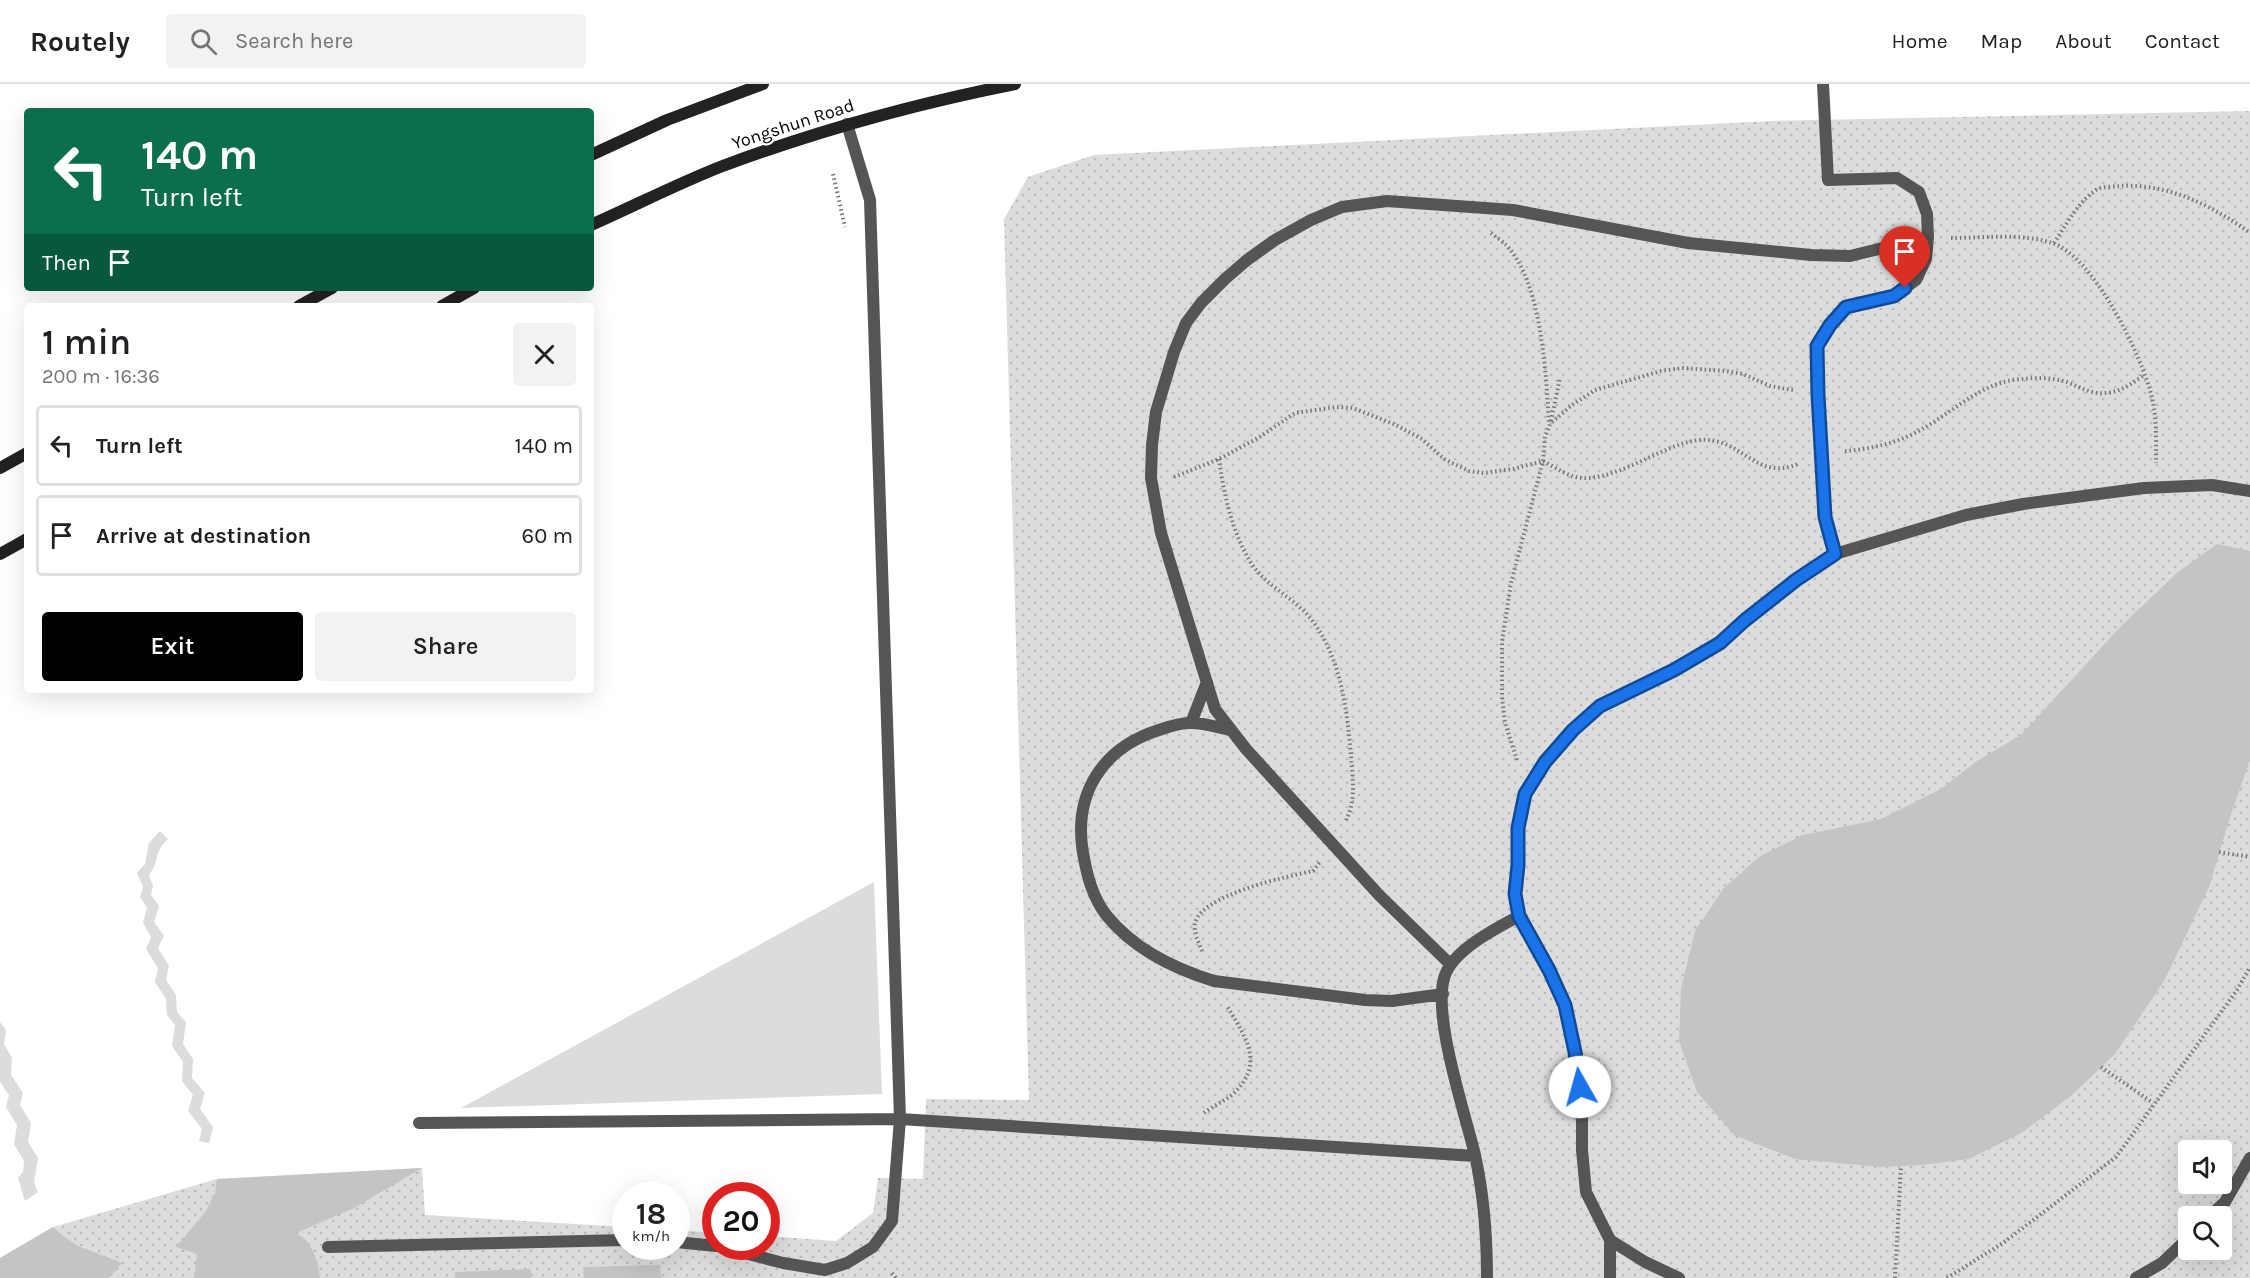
<!DOCTYPE html>
<meta charset="utf-8">
<style>
body{margin:0;font-family:Karla,sans-serif;background:#f2f2f2;color:#202124;height:100vh;display:flex;flex-direction:column;font-size:22px;white-space:nowrap}
*{box-sizing:border-box;margin:0}
p{font-size:20px;color:#757577}
.icon{flex:none;width:33px;height:33px;fill:none;stroke:currentColor;stroke-width:2;stroke-linecap:round;stroke-linejoin:round}
.map{position:relative;flex:1;overflow:hidden}
.details{position:absolute;left:24px;top:219px;width:570px;height:390px;display:flex;flex-direction:column;background:#fff;border-radius:6px;box-shadow:0 6px 24px #0002}
.details>*{flex:none}
.hud{position:absolute;left:24px;top:24px;width:570px;height:183px;border-radius:6px;box-shadow:0 6px 24px #0002;background:#0b6e4f;color:#fff;overflow:hidden}
.buttons{position:absolute;left:2178px;top:1056px;display:grid;gap:12px}
.buttons a{display:grid;place-items:center;width:54px;height:54px;border-radius:6px;background:#fff;box-shadow:0 6px 24px #0002;font-size:30px}
.speed{position:absolute;left:612px;top:1098px;display:flex;gap:12px;font-size:30px;font-weight:700;text-align:center}
.speed>*{display:grid;place-content:center;width:78px;height:78px;border-radius:50%;background:#fff;box-shadow:0 6px 24px #0002;line-height:1}
.speed small{font-size:15px;font-weight:400}
.speed .limit{border:9px solid #d22;background:#fff;color:#111}
.pin{position:absolute;display:grid;place-items:center;width:51px;height:51px;color:#fff;margin:-62px -26px;border-radius:50% 50% 50% 0;rotate:-45deg;box-shadow:0 0 6px #0007}
.pin .icon{rotate:45deg}
.me{position:absolute;width:66px;margin:-33px;rotate:353deg;stroke-linejoin:round;filter:drop-shadow(0 0 4px #0008)}
.turn{display:flex;align-items:center;gap:21px;height:126px;padding:0 18px;font-size:27px}
.turn .icon{width:78px;height:78px;stroke-width:2.5}
.turn b{display:block;font-size:42px;line-height:51px}
.then{display:flex;align-items:center;height:57px;padding:0 18px;background:#0003;gap:12px;font-size:22px}
.round{display:grid;place-items:center;flex:none;width:63px;height:63px;border-radius:6px;background:#f2f2f2}
.head{display:flex;align-items:center;justify-content:space-between;height:102px;padding:0 18px}
h1{font-size:36px;font-weight:600;line-height:45px}
.cta{display:flex;gap:12px;margin-top:auto;padding:12px 18px}
.cta a{flex:1;height:69px;border-radius:6px;background:#000;color:#fff;font-size:24px;font-weight:600;line-height:69px;text-align:center}
.cta a+a{background:#f2f2f2;color:#202124}
ul{padding:0;list-style:none}
li{display:flex;align-items:center;gap:18px;height:81px;margin:0 12px 9px;padding:0 6px;border:3px solid #e0e0e0;border-radius:6px}
li div{flex:1}
li b{display:block;font-size:22px}
li em{font-style:normal}
header{display:flex;align-items:center;gap:36px;box-sizing:border-box;height:84px;padding:0 30px;background:#fff;border-bottom:2px solid #e0e0e0}
header strong{font-size:28px}
nav{display:flex;gap:33px;margin-inline-start:auto;font-size:21px}
.search{width:420px;height:54px;background:#f2f2f2;display:flex;align-items:center;gap:15px;box-sizing:border-box;padding:0 21px;border-radius:6px;color:#757577;font-size:22px}
.map>svg:first-child{display:block}
.grass{fill:#dcdcdc}
.park{fill:url(#park-dots);fill-rule:evenodd}
.building{fill:#c4c4c4}
.lines{fill:none;stroke-linecap:round;stroke-linejoin:round}
.path{stroke:#777;stroke-width:4;stroke-dasharray:1.5 3;stroke-linecap:butt}
.lane{stroke:#555;stroke-width:12}
.secondary{stroke:#222;stroke-width:12}
.route-casing{stroke:#114b97;stroke-width:15}
.route{stroke:#1a73e8;stroke-width:10}
.labels{text-anchor:middle;dominant-baseline:central;stroke-width:4.5;stroke-linejoin:round;paint-order:stroke}
.street-label{font-size:18px;fill:#000;stroke:#fff}
</style>
<header>
<strong>Routely</strong>
<div class="search"><svg class="icon" aria-label="search" viewBox="0 0 24 24"><circle cx="10" cy="10" r="6"/><path d="M15 15l6 6"/></svg>Search here</div>
<nav><a>Home</a><a>Map</a><a>About</a><a>Contact</a></nav>
</header>
<div class="map">
<svg width="2250" height="1194" viewBox="0 0 2250 1194">
<defs>
<pattern id="park-dots" width="8" height="8" patternUnits="userSpaceOnUse" patternTransform="scale(1.5)"><rect width="8" height="8" fill="#dcdcdc"/><path d="M2 2h.1M6 6h.1" fill="none" stroke="#bbb" stroke-width="1.8" stroke-linecap="round"/></pattern>
</defs>
<rect width="100%" height="100%" fill="#fff"/>
<path class="grass" d="M160 747 168 755C153 768 160 778 149 791L153 802 151 811 159 822 154 838 164 852 158 864 169 882 166 896 176 911 177 928 186 938 183 960 193 975 192 994 205 1009 200 1025 213 1043 209 1059 199 1057 202 1045 188 1027 193 1011 182 997 183 978 172 962 175 941 167 931 166 915 155 898 158 884 146 865 151 853 143 839 147 824 140 813 143 803 137 789 145 780 149 759Z
M874 798 882 1010 461 1024Z
M0 938 6 946 4 960 12 974 11 991 23 1009 20 1021 31 1039 28 1058 38 1074 34 1098 38 1108 25 1117 18 1094 23 1088 24 1077 14 1060 17 1041 6 1023 9 1011 0 998Z"/>
<path class="park" d="M2250 27V1194H0V1174L53 1143 217 1095 422 1084 425 1131 625 1143 626 1162H676L677 1146 715 1149 716 1162H766L767 1152 836 1157 873 1129 878 1094 923 1095 926 1015 1029 1016 1004 135 1028 93 1094 71 1772 37ZM2188 1066H2222V1100H2188ZM2188 1132H2222V1166H2188Z"/>
<path class="building" d="M2217 460 2250 467V676L2230 733 2209 803 2164 897 2115 970 2071 1012 2023 1048 1969 1075 1922 1081 1879 1083 1795 1075 1734 1051 1697 1008 1679 957 1681 905 1695 847 1724 804 1760 772 1803 751 1881 735 1941 705 1977 677 2021 651 2122 541 2178 488Z
M422 1084 354 1124 296 1149 307 1157 313 1167 318 1180 320 1194H194L197 1170 176 1163 206 1127 215 1109 217 1095Z
M53 1143 63 1152 78 1162 122 1179 109 1194H0V1174Z
M660 1181 661 1194H584L583 1183Z
M531 1185V1194H455V1188Z"/>
<g class="lines">
<path class="path" d="M833 90 845 143
M1491 149C1496 153 1502 157 1506 161 1542 198 1546 290 1549 340
M1951 154C1984 154 2021 149 2052 159 2094 172 2143 274 2152 314 2157 335 2156 358 2156 379
M2054 159C2066 141 2078 118 2096 106 2102 102 2112 103 2119 102 2167 99 2212 121 2250 149
M1551 337 1560 294
M1845 367C1872 365 1901 358 1924 344 1952 328 1980 301 2013 296 2029 294 2044 293 2059 296 2070 298 2079 304 2089 307 2110 314 2128 303 2144 291
M1219 375C1224 411 1232 448 1251 479 1266 502 1293 513 1311 535 1341 573 1347 625 1351 672 1352 688 1355 707 1351 722 1350 728 1347 734 1345 739
M1174 393 1219 375 1258 354 1295 329 1336 323 1353 324 1396 341 1422 355 1444 375 1469 387 1484 389 1513 385 1543 377C1552 382 1562 388 1572 392 1609 404 1662 359 1700 356 1743 353 1755 398 1798 380
M1517 676 1505 639 1502 613V558L1511 499 1543 377 1545 353 1550 340 1572 321 1595 306 1661 287 1682 284 1726 287 1743 290 1770 302 1793 306
M2219 768 2250 773
M1202 867C1199 859 1193 848 1195 839 1201 811 1288 792 1313 787L1320 778
M2101 983 2153 1019
M1204 1029C1213 1022 1223 1018 1232 1011 1266 980 1246 954 1227 922
M892 1189 896 1194
M1895 1194 1901 1082
M1947 1194 2003 1159 2116 1073 2237 906 2250 883"/>
<path class="lane" d="M1823 0 1828 96 1897 94 1919 108 1927 130 1928 153 1926 175 1916 196 1894 212 1846 223 1830 241 1817 262 1818 311 1825 433 1835 470
M1191 639 1207 598
M1230 646C1217 643 1202 638 1189 639 1179 639 1168 643 1159 646 1102 664 1073 710 1083 769 1087 791 1092 813 1107 832 1134 865 1175 885 1214 897L1365 916 1392 917 1443 910
M1450 880 1379 811 1246 665 1215 625 1161 449 1151 394 1152 361 1156 328 1174 268 1186 239 1201 219 1225 195 1247 176 1275 156 1311 136 1342 123 1387 117 1513 126 1688 159 1811 171 1850 172 1928 153
M419 1039 900 1035 870 116 847 40
M2210 1132 2225 1118 2250 1074
M1610 1156V1194
M676 1158 716 1162
M718 1162 783 1179 825 1186 847 1179 873 1163 892 1137 900 1035 1475 1072
M328 1163 626 1156
M1487 1194C1487 1152 1484 1112 1475 1071 1465 1029 1431 929 1445 891 1455 865 1495 845 1519 832
M1679 1194 1645 1178 1610 1156 1586 1108 1582 1066V1021L1575 968 1565 921 1549 886 1519 832 1515 810 1518 781V744L1525 709 1545 678 1573 646 1600 622 1675 586 1720 559 1744 537 1796 496 1835 470 1966 431 2023 420 2144 404 2212 401 2250 407
M2136 1194 2162 1179 2188 1154"/>
<path class="secondary" d="M591 71 667 36 763 0
M591 141C634 122 677 100 720 83 816 47 914 20 1015 0
M299 222 332 204
M442 222 474 204
M0 384 27 369
M0 470 27 455"/>
</g>
<g class="lines">
<g class="route-casing">
<path id="route" d="M1580 1003 1575 968 1565 921 1549 886 1519 832 1515 810 1518 781V744L1525 710 1545 678 1573 646 1600 622 1674 586 1720 559 1744 537 1796 496 1835 470 1825 433 1818 311 1817 262 1830 241 1846 223 1894 212 1905 204"/>
</g>
<use href="#route" class="route"/>
</g>
<g class="labels">
<g class="street-label">
<text transform="translate(793 40) rotate(-18)">Yongshun Road</text>
</g>
</g>
</svg>
<div class="buttons">
<a><svg class="icon" aria-label="sound" viewBox="0 0 24 24"><path d="M4 9h4l5-4v14l-5-4H4zM17 9q2 3 0 6"/></svg></a>
<a><svg class="icon" aria-label="search" viewBox="0 0 24 24"><circle cx="10" cy="10" r="6"/><path d="M15 15l6 6"/></svg></a>
</div>
<div class="speed"><div>18<small>km/h</small></div><div class="limit">20</div></div>
<div class="pin" style="left:1905px;top:204px;background:#d93025"><svg class="icon" aria-label="arrive" viewBox="0 0 24 24"><path d="M6 21V4h12l-3 4 3 4H6"/></svg></div>
<svg class="me" style="left:1580px;top:1003px" viewBox="-20 -20 40 40"><circle r="19" fill="#fff"/><path d="M0-13L10 11 0 6-10 11z" fill="#1a73e8"/></svg>
<div class="hud">
<div class="turn"><svg class="icon" aria-label="left" viewBox="0 0 24 24"><path d="M17 20v-9H6M10 6l-5 5 5 5"/></svg><div><b>140 m</b>Turn left</div></div>
<div class="then">Then<svg class="icon" aria-label="arrive" viewBox="0 0 24 24"><path d="M6 21V4h12l-3 4 3 4H6"/></svg></div>
</div>
<section class="details">
<div class="head"><div><h1>1 min</h1><p>200 m · 16:36</p></div><a class="round"><svg class="icon" aria-label="close" viewBox="0 0 24 24"><path d="M6 6l12 12M18 6L6 18"/></svg></a></div>
<ul>
<li><svg class="icon" aria-label="left" viewBox="0 0 24 24"><path d="M17 20v-9H6M10 6l-5 5 5 5"/></svg><div><b>Turn left</b></div><em>140 m</em></li>
<li><svg class="icon" aria-label="arrive" viewBox="0 0 24 24"><path d="M6 21V4h12l-3 4 3 4H6"/></svg><div><b>Arrive at destination</b></div><em>60 m</em></li>
</ul>
<div class="cta"><a>Exit</a><a>Share</a></div>
</section>
</div>
